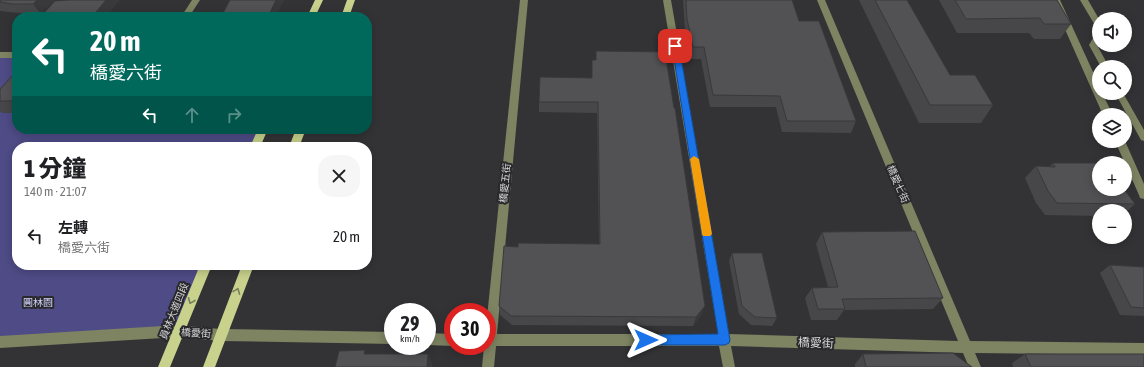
<!DOCTYPE html>
<html lang="zh-TW">
<meta charset="utf-8">
<style>
body{margin:0;font-family:"Asap Condensed","Noto Sans TC",sans-serif;background:#f6f6f6;color:#202124;height:100vh;display:flex;flex-direction:column;font-size:15px;white-space:nowrap}
*{box-sizing:border-box;margin:0}
p{font-size:13px;color:#757577}
.icon{flex:none;width:22px;height:22px;fill:none;stroke:currentColor;stroke-width:2;stroke-linecap:round;stroke-linejoin:round}
.map{position:relative;flex:1;overflow:hidden}
.side{position:absolute;left:12px;top:142px;width:360px;height:128px;display:flex;flex-direction:column;background:#fff;border-radius:16px;box-shadow:0 2px 10px #0003}
.side>*{flex:none}
.banner{position:absolute;left:12px;top:12px;width:360px;height:122px;border-radius:16px;box-shadow:0 2px 10px #0003;background:#00695c;color:#fff;overflow:hidden}
.tools{position:absolute;left:1092px;top:12px;display:grid;gap:8px}
.tools a{display:grid;place-items:center;width:40px;height:40px;border-radius:50%;background:#fff;box-shadow:0 2px 10px #0003;font-size:20px}
.speed{position:absolute;left:384px;top:303px;display:flex;gap:8px;font-size:20px;font-weight:700;text-align:center}
.speed>*{display:grid;place-content:center;width:52px;height:52px;border-radius:50%;background:#fff;box-shadow:0 2px 10px #0003;line-height:1}
.speed small{font-size:10px;font-weight:400}
.speed .limit{border:6px solid #d22;background:#fff;color:#111}
.pin{position:absolute;display:grid;place-items:center;width:34px;height:34px;color:#fff;margin:-17px;border-radius:8px;box-shadow:0 2px 6px #0006}
.me{position:absolute;width:44px;margin:-22px;rotate:90deg;stroke-linejoin:round;filter:drop-shadow(0 0 3px #0008)}
.turn{display:flex;align-items:center;gap:14px;height:84px;padding:0 12px;font-size:18px}
.turn .icon{width:52px;height:52px;stroke-width:2.5}
.turn b{display:block;font-size:28px;line-height:34px}
.lanes{display:flex;align-items:center;height:38px;padding:0 12px;background:#0003;justify-content:center;gap:20px;direction:ltr}
.lanes .off{opacity:.35}
.round{display:grid;place-items:center;flex:none;width:42px;height:42px;border-radius:16px;background:#f6f6f6}
.head{display:flex;align-items:center;justify-content:space-between;height:68px;padding:0 12px}
h1{font-size:24px;font-weight:800;line-height:30px}
ul{padding:0;list-style:none}
li{display:flex;align-items:center;gap:12px;height:52px;padding:0 12px}
li div{flex:1}
li b{display:block;font-size:15px}
li em{font-style:normal}
.map>svg:first-child{display:block}
.green{fill:#4e4b86}
.lines{fill:none;stroke-linecap:round;stroke-linejoin:round}
.minor{fill:#7e8362;fill-rule:evenodd}
.major{fill:#c8d28c;fill-rule:evenodd}
.wall{fill:#474749}
.shaded-wall{fill:#39393c}
.building{fill:#525255;stroke:#39393c}
.oneway{stroke:#787e5c}
.route{fill:#1a73e8;stroke:#114b97}
.slow{fill:#f59e0b}
.labels{text-anchor:middle;dominant-baseline:central;stroke-width:4;stroke-linejoin:round;paint-order:stroke}
.street-label{font-size:10px;fill:#d6d6d8;stroke:#29292c}
.park-label{font-size:10px;fill:#d0d1fa;stroke:#29292c}
.near-street-label{font-size:12px;fill:#d6d6d8;stroke:#29292c}
</style>
<div class="map">
<svg width="1144" height="367" viewBox="0 0 1144 367">
<rect width="100%" height="100%" fill="#333336"/>
<path class="green" d="M0 55H17V129H263L255 147H17V265H206L179 331 0 342Z"/>
<g class="lines">
<path class="minor" d="M192 0H200L189 17H181Z
M520 0H528L497 334H718L663 0H671L729 334 958 341 817 0H825L970 341 1144 343V355L975 353 981 367H969L963 353 731 346 735 367H723L719 346H496L494 367H482L484 346H487V317Z
M1052 0H1060L1099 85V93H1102L1113 115H1103Z
M1080 0H1088L1099 19V27H1096Z
M1099 32V42L1097 45 1109 67H1101L1089 45 1096 33Z
M0 52H17V58H0Z
M1115 93H1123L1144 130V141L1141 140Z
M1115 141H1125L1144 184V199L1140 198 1139 195Z
M179 325 220 329 393 332V344L220 341 179 337 0 348V336Z
M427 333 453 334V346L427 345Z"/>
<path class="major" d="M315 0H323L315 17H307Z
M347 0H355L349 17H341Z
M258 129H268L260 147H250Z
M296 129H306L299 147H289Z
M200 265H212L170 367H158Z
M242 265H254L215 367H203Z"/>
</g>
<path class="wall" d="M0 0H55L40 13H19L0 11Z
M683 0H792L799 21 856 121 851 133 782 132 776 107H710L701 59H691L685 30Z
M859 0H907L950 75 993 105 981 123H919Z
M939 0H1057L1071 24 1060 39H1034L1029 33H957Z
M592 60 702 314 693 326 512 325 500 315 499 306 518 247 599 244 597 113 539 112V102L592 78Z
M17 73V113H2L0 111V89Z
M1053 163 1135 204 1125 213V211H1099V216L1045 215 1036 203 1025 178 1036 166H1050Z
M822 232 943 298 933 309 844 310 837 320H811L805 298 812 288 828 287 816 244Z
M732 253 777 318 772 326 751 325 739 314 729 261Z
M1110 265 1144 267V316L1120 315 1100 273Z
M863 354 972 367H855V364Z
M1025 354 1144 367H1013L1012 363Z"/>
<path class="shaded-wall" d="M37 0H55L40 13 33 4Z
M106 0H120L106 17H92Z
M276 0H284L276 17H268Z
M367 218 370 225 367 238Z
M705 306 702 314 693 326 696 317Z
M428 354 432 363V367H427Z"/>
<path class="building" d="M0 0H37L33 4H12L0 2Z
M68 0H106L92 17H40L55 1Z
M230 0H276L268 17H221Z
M686 0H792L799 21H819L856 121H787L780 96 713 95 704 47H693L687 19Z
M875 0H907L950 75H975L993 105H930Z
M955 0H1057L1071 24H1044L1040 18 966 19Z
M596 51 665 52 674 108H675L705 306 696 317 511 316 499 306 504 246 518 247V243L600 244 598 102H539L540 77 592 78V60H596Z
M15 73H17V101H0V89Z
M1053 163H1099V189H1124L1135 204 1057 203 1048 191 1036 166 1055 167Z
M915 231 943 298 842 299 845 309H818L812 288 838 287 822 232Z
M732 253H762L777 318 755 317 742 306Z
M1110 265 1144 267V308L1131 307Z
M365 350 364 354H428L427 367H335L339 351Z
M953 353 972 367H866L863 354Z
M1025 354H1144V367H1031Z"/>
<defs><path id="oneway-chevron" d="M-2-3.5L2.5 0L-2 3.5" fill="none" stroke-width="1.6" stroke-linecap="round" stroke-linejoin="round"/></defs>
<g class="oneway">
<use href="#oneway-chevron" transform="translate(237 291) rotate(-69)"/>
<use href="#oneway-chevron" transform="translate(191 301) rotate(112)"/>
</g>
<path class="route" d="M675 44 679 46 730 340 729 343 725 345H646L642 343 641 340 642 336 646 335 718 334 672 46Z"/>
<path class="slow" d="M694 156 699 159 712 234 710 236H703L702 234 690 159Z"/>
<g class="labels">
<g class="street-label">
<text transform="translate(505 183) rotate(-84)">橋愛五街</text>
<text transform="translate(898 184) rotate(67)">橋愛七街</text>
<text transform="translate(174 311) rotate(-68)">員林大道四段</text>
<text transform="translate(196 333) rotate(4)">橋愛街</text>
</g>
<g class="park-label">
<text x="38" y="302">圓林園</text>
</g>
<g class="near-street-label">
<text transform="translate(816 343) rotate(2)">橋愛街</text>
</g>
</g>
</svg>
<div class="tools">
<a><svg class="icon" aria-label="sound" viewBox="0 0 24 24"><path d="M4 9h4l5-4v14l-5-4H4zM17 9q2 3 0 6"/></svg></a>
<a><svg class="icon" aria-label="search" viewBox="0 0 24 24"><circle cx="10" cy="10" r="6"/><path d="M15 15l6 6"/></svg></a>
<a><svg class="icon" aria-label="layers" viewBox="0 0 24 24"><path d="M12 4l9 5-9 5-9-5zM3 14l9 5 9-5"/></svg></a>
<a>+</a>
<a>−</a>
</div>
<div class="speed"><div>29<small>km/h</small></div><div class="limit">30</div></div>
<div class="pin" style="left:675px;top:46px;background:#d93025"><svg class="icon" aria-label="arrive" viewBox="0 0 24 24"><path d="M6 21V4h12l-3 4 3 4H6"/></svg></div>
<svg class="me" style="left:646px;top:340px" viewBox="-20 -20 40 40"><path d="M0-17L14 15 0 8-14 15z" fill="#1a73e8" stroke="#fff" stroke-width="4"/></svg>
<div class="banner">
<div class="turn"><svg class="icon" aria-label="left" viewBox="0 0 24 24"><path d="M17 20v-9H6M10 6l-5 5 5 5"/></svg><div><b>20 m</b>橋愛六街</div></div>
<div class="lanes"><svg class="icon" aria-label="left" viewBox="0 0 24 24"><path d="M17 20v-9H6M10 6l-5 5 5 5"/></svg><svg class="icon off" aria-label="ahead" viewBox="0 0 24 24"><path d="M12 20V5M6 11l6-6 6 6"/></svg><svg class="icon off" aria-label="right" viewBox="0 0 24 24"><path d="M7 20v-9h11M14 6l5 5-5 5"/></svg></div>
</div>
<section class="side">
<div class="head"><div><h1>1 分鐘</h1><p>140 m · 21:07</p></div><a class="round"><svg class="icon" aria-label="close" viewBox="0 0 24 24"><path d="M6 6l12 12M18 6L6 18"/></svg></a></div>
<ul>
<li><svg class="icon" aria-label="left" viewBox="0 0 24 24"><path d="M17 20v-9H6M10 6l-5 5 5 5"/></svg><div><b>左轉</b><p>橋愛六街</p></div><em>20 m</em></li>
</ul>
</section>
</div>
